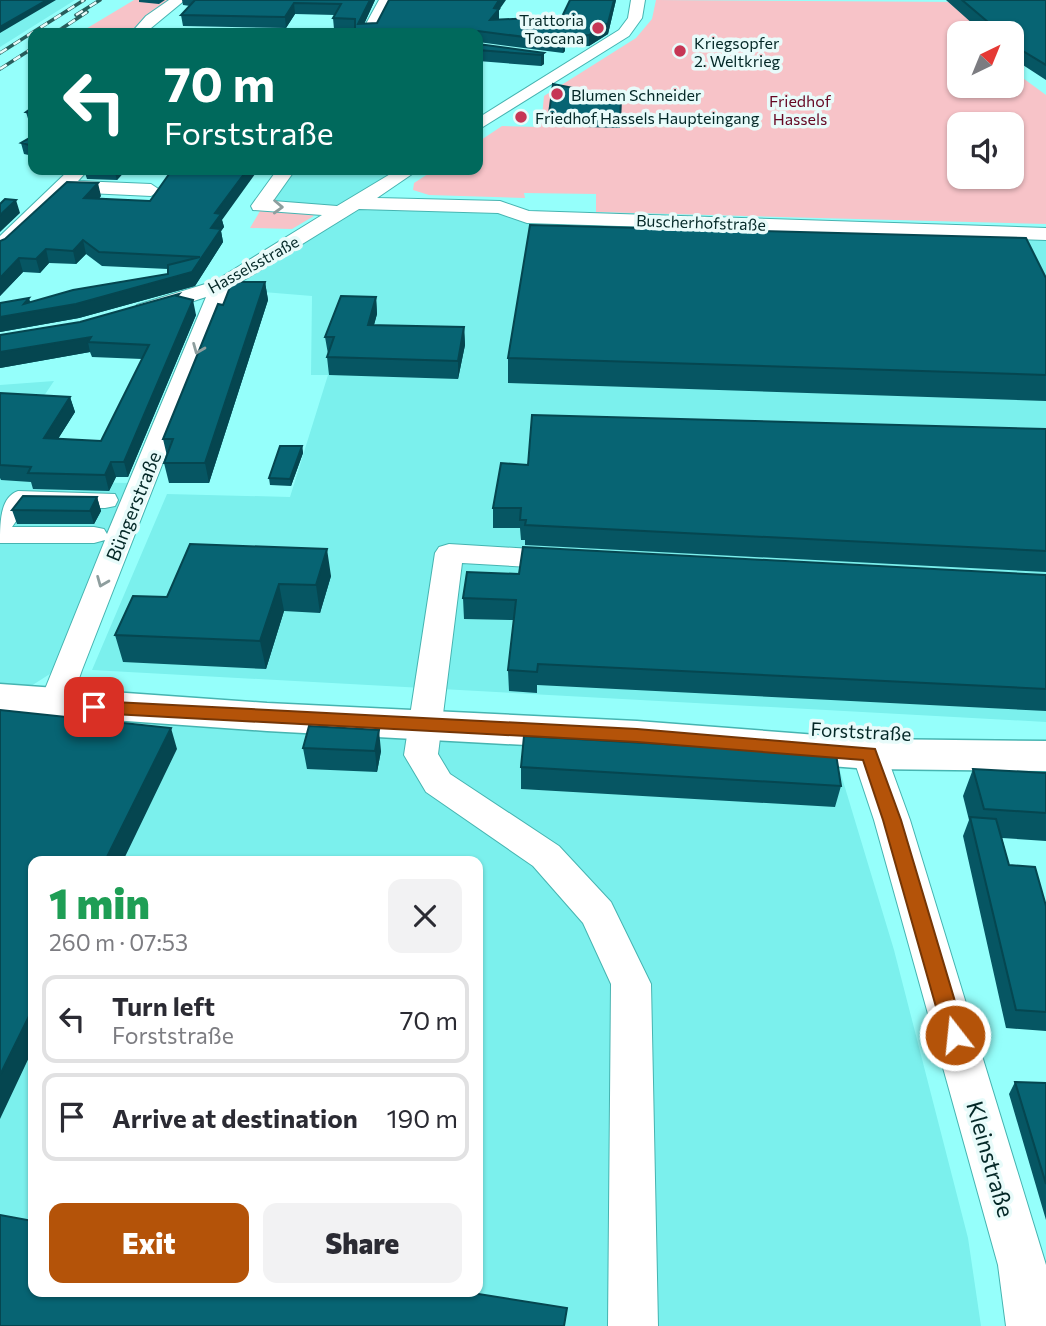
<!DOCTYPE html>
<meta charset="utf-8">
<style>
body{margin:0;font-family:Commissioner,sans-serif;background:#f2f2f3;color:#2b2b33;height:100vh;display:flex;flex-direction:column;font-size:26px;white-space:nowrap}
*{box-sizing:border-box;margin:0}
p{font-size:23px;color:#7c7c81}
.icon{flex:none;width:38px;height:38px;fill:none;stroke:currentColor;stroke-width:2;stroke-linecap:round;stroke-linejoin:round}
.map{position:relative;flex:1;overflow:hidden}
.details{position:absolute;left:28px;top:856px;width:455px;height:441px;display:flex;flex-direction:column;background:#fff;border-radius:14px;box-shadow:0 2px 5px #0004}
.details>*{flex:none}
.banner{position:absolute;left:28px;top:28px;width:455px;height:147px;border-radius:14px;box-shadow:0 2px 5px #0004;background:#00695c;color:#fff;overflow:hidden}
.needle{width:46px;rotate:43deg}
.tools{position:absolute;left:947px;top:21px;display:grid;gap:14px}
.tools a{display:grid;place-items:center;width:77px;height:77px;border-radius:14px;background:#fff;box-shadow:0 2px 5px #0004;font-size:35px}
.pin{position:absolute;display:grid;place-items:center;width:60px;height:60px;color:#fff;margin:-30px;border-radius:14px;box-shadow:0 4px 10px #0006}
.me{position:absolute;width:77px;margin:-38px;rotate:344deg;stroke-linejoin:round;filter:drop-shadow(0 0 5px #0008)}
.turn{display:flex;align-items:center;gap:24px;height:147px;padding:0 21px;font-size:32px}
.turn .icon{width:91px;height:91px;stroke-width:2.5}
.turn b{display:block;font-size:49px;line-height:60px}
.round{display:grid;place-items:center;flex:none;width:74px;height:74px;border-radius:14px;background:#f2f2f3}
.head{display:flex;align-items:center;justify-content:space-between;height:119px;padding:0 21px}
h1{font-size:42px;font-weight:800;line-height:52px;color:#1e9e55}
.primary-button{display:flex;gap:14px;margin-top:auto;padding:14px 21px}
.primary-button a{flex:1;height:80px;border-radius:14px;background:#b45309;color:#fff;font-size:28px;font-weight:800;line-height:80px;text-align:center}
.primary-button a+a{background:#f2f2f3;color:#2b2b33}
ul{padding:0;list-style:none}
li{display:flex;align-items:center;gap:21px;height:88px;margin:0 14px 10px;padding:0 7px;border:4px solid #e1e1e2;border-radius:14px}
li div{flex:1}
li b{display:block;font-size:26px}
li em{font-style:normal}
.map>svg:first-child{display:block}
.built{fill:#7bf0ed;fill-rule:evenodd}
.green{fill:#f7c3c8;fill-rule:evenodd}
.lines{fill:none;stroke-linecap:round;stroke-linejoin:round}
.minor-casing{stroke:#46b4b1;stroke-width:2}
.major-casing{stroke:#46b4b1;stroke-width:3}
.minor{fill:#fff;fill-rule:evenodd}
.major{fill:#fff;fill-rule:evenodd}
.rail-casing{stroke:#285d5b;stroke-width:3.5}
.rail{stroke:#e8fbfa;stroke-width:2.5;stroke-dasharray:8;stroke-linecap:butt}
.wall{fill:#065663}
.shaded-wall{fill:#054650}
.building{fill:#076473;stroke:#054650;stroke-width:2}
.oneway{stroke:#8e9e9e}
.route{fill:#b45309;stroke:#753606;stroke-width:2}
.poi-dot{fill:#c63655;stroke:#e8fbfa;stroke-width:2.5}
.labels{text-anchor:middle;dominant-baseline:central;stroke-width:7;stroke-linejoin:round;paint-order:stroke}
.far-poi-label{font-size:16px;fill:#042827;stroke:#e8fbfa;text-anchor:start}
.far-park-label{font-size:16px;fill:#660723;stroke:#e8fbfa}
.far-street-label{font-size:16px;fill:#042827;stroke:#e8fbfa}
.street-label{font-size:19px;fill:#042827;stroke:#e8fbfa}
.near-street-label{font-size:23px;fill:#042827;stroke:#e8fbfa}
</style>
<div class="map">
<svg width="1046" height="1326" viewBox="0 0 1046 1326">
<rect width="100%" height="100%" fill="#95fffb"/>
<path class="built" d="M0 0H75L0 47Z
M290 170H402L341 208 267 205Z
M358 209 1046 233V722L92 670 167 494 290 497 328 375H311L312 296 226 289Z
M54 381 19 433 30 482 133 483 53 672 20 693 0 690V385Z
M0 707 824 765 840 771 894 950 968 1238 981 1326H0ZM33 861H478V1292H33Z"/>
<path class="green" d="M134 0H169L129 32 96 29 88 33H79Z
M656 0 964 2 998 33H959V86H1012V70L1046 95V224L596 212V194L524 193 525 198 429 195 413 190 414 183 434 170H478V142L502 126 541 127 544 96 636 38 652 19ZM959 124H1012V177H959Z
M260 211 310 213 314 216 292 229 250 228Z"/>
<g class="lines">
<g class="minor-casing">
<path id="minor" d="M169 0H185L145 33H131L146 16Z
M379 0H393L375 33H361Z
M631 0H645L642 18 629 36 478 130V118L619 30 628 18Z
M69 170H88L78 181 151 184 160 190 151 196 67 192 7 251 0 253V236Z
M277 170H295L273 201 337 206 397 170H418L377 198 500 201 529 211 1046 228V240L527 223 498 213 359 209 231 288 82 670 67 712 55 716 43 712 39 704 105 540 94 543H0C0 523 0 497 18 491L115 494 118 500 115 506 105 508 26 507 12 527H94L104 529 107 534 206 297 145 317 137 315 134 310 137 305 215 281 322 215 253 210 251 206Z
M449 544 564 551 574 554 578 560 574 566 564 569 462 563 438 754 450 774 559 846 611 902 651 984 658 1326H608L611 984 583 923 533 866 426 792 404 755 435 553 439 547Z
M869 741 881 745 886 754 910 820 1046 1265V1326H1006L998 1265 874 820 852 754 857 745Z"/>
</g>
<g class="major-casing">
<path id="major" d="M0 684 267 703 637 721 869 739 1046 741V771L869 769 637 751 267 731 0 712Z"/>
</g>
<use href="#minor" class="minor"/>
<use href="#major" class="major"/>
<g class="rail-casing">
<path id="rail" d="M76 15 100 0
M55 33 87 12
M0 53 84 0
M0 69 33 48"/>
</g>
<use href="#rail" class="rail"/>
</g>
<path class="wall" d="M139 0H165L159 4 139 2Z
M182 0H375L364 24 499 10V20L558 25 570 0H616L608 34 589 46 565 47V51L563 53 478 42V33L334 29 333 18 335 15 295 14 286 28 183 26 181 15 190 6 183 5Z
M946 0H1046V80L1012 58V33H983Z
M478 44 544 53V64L541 66 478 61Z
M615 99H621L620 128 548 126V121Z
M26 112 33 113V123L29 122Z
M33 136V156L24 154 21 143Z
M84 170H126L117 180 87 179Z
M101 196 99 199 222 220 224 227 221 231 223 242 195 286 79 318 0 332V303L30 302 168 274V269L102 266 86 254 76 264 49 263 40 273 23 272 0 296V241Z
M1046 278V401L508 383V358Z
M265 282 268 300 209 483H169L164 463 167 456 163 439 223 305Z
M179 296 196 315 128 477H116L109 491 33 489 31 482 1 480 0 478V393L70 397 75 412 58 439 101 441 142 359 92 357 90 352 0 368V335L80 322Z
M376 297 377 314 374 325 464 327 465 345 458 379 329 375 327 357 328 354 325 337Z
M1046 429V572L525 545V540H521L520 528H493V508L528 465Z
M302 446 303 453 291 486 270 485 269 478Z
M97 497 101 511 94 524H17L12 510Z
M519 574 1046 575V711L537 685V693L509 691 508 670 514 620 464 619 463 598Z
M331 576 320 613 284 611 266 669 123 662 115 635 167 597Z
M303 748 381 751 377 772 307 769Z
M521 767 841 786 835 807 521 789Z
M973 769 1046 773V841L1002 838 1009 865 1046 906V1031L1006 1028 963 836 969 820 963 796Z
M1015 1082 1046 1083V1220L1009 1094Z"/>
<path class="shaded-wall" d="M47 0H56L0 33V27Z
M370 0H375L360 33 358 24Z
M499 0H506L499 10V19L490 31V20L494 8Z
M614 0H616L608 34 589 46V35Z
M294 3 295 14 286 28 285 17Z
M565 40V51L563 53V42Z
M544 53V64L541 66V55Z
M114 170H126L117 180Z
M247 170H258L222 220 224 227 221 231 223 242 195 286 79 318 0 332V317L24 304 29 298 33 311 192 272 211 228 215 213Z
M98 183 101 196 87 211 84 198Z
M16 200 20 213 0 232V215Z
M83 240 86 254 76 264 73 251Z
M46 249 49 263 40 273 36 259Z
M19 258 23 272 0 296V278Z
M265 282 268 300 209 483 205 463Z
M376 297 377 314 369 342 368 325Z
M193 300 196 315 128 477 124 462Z
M464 327 465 345 458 379V361Z
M91 337 88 342 90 352 0 368V352Z
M70 397 75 412 49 453 44 438Z
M302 446 303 453 291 486 290 479Z
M111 462 116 477 109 491 105 475Z
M97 497 101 511 94 524 90 511Z
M327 549 331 576 320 613 316 585Z
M279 584 284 611 266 669 260 641Z
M171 728 177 749 123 861H105Z
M379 730 381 751 377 772 375 751Z
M33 1008V1049L0 1119V1075Z"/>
<path class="building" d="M0 0H47L0 27Z
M195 0H370L358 24 377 23 389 0H499L494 8 499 9 490 20 554 17 558 25 570 0H614L608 23 589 35 563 36 565 40 563 42 478 31 475 33H355V19L333 18 341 4 294 3 285 17 181 15Z
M962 0H1046V65L1018 48 1012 42V33H1001Z
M103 29 129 33H94Z
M478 44 544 53 541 55 478 50Z
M553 84 614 96 615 99H621L620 123 548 121Z
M33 107V113L26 112Z
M33 136V146L21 143Z
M172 170H247L215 213 221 214 211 228 221 229 192 272 76 304 0 317V303L29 298 24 304 73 290 168 274V265L200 257 99 252 83 240 73 251 46 249 36 259 19 258 0 278V241L5 239 67 182 98 183 84 198 150 201Z
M5 199 16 200 0 215V204Z
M530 225 1026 238 1046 278V375L508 358Z
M232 282H265L205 463H164L173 439H163L218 304 223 305Z
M179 294 177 296 193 300 124 462H111L105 475 28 473 31 467 0 465V393L70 397 44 438 101 441 149 345 88 342 91 337 0 352V335L80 322Z
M341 296 376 297 368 325 464 327 458 361 327 357 334 337H325Z
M532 415 1046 429V551L525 525 526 520H520L521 508H493L501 463 528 465Z
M280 446H302L290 479 269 478Z
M23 496 97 497 90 511 12 510Z
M190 544 327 549 316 585 279 584 260 641 115 635 133 596 167 597Z
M523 547 1046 575V689L538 664 537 672 508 670 516 600 463 598 467 572 519 574Z
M0 710 171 728 105 861H33V1008L0 1075Z
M309 726 379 730 375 751 303 748Z
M524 736 836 754 841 786 521 767Z
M973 769 1046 773V813L984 809Z
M970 817 996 819 1009 865 1035 867 1046 906V1012L1016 1010Z
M1015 1082 1046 1083V1184Z
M0 1215 33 1221V1292H466L567 1308 564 1326H0Z"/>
<defs><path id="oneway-chevron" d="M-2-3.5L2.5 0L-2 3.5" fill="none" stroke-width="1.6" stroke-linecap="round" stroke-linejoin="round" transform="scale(1.75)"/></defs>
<g class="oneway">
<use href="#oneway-chevron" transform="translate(278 207) rotate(2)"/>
<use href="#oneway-chevron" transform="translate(198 349) rotate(112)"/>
<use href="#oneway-chevron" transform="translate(102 582) rotate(112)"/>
</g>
<path class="route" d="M94 701 637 729 875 749 901 820 965 1035 962 1042 955 1045 947 1042 944 1035 883 820 863 760 637 742 94 713 86 707Z"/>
<g class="poi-dot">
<circle cx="598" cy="28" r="7"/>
<circle cx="680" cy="51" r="7"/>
<circle cx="557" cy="94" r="7"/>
<circle cx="521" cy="117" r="7"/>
</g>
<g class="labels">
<g class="far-poi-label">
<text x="584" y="19" text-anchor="end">Trattoria<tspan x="584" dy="18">Toscana</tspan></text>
<text x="694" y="42">Kriegsopfer<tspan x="694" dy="18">2. Weltkrieg</tspan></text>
<text x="571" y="94">Blumen Schneider</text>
<text x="535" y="117">Friedhof Hassels Haupteingang</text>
</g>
<g class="far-park-label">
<text x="800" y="100">Friedhof<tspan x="800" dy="18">Hassels</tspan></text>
</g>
<g class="far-street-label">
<text transform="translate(701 222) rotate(2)">Buscherhofstraße</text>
<text transform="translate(253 264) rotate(-29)">Hasselsstraße</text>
</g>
<g class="street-label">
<text transform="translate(133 506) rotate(-68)">Büngerstraße</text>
<text transform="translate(861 731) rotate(3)">Forststraße</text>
</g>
<g class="near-street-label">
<text transform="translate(991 1159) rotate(74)">Kleinstraße</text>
</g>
</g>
</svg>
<div class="tools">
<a><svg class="needle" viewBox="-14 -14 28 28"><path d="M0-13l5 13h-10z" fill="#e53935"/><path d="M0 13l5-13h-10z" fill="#7c7c81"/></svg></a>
<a><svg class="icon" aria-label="sound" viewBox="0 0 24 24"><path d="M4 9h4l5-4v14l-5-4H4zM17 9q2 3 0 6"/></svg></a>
</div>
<div class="pin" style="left:94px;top:707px;background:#d93025"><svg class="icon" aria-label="arrive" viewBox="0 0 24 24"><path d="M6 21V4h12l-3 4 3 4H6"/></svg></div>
<svg class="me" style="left:955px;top:1035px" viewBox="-20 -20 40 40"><circle r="17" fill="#b45309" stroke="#fff" stroke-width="3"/><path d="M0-11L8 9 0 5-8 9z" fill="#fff"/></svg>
<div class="banner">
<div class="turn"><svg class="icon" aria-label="left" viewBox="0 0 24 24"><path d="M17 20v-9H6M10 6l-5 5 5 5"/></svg><div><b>70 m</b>Forststraße</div></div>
</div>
<section class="details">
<div class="head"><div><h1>1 min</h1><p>260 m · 07:53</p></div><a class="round"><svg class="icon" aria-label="close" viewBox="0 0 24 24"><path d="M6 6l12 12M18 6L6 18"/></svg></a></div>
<ul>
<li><svg class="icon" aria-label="left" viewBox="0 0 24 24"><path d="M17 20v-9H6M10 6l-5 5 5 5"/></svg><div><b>Turn left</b><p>Forststraße</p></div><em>70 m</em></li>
<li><svg class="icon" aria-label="arrive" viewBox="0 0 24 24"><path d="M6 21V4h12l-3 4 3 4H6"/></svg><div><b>Arrive at destination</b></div><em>190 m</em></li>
</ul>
<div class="primary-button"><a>Exit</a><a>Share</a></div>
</section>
</div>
